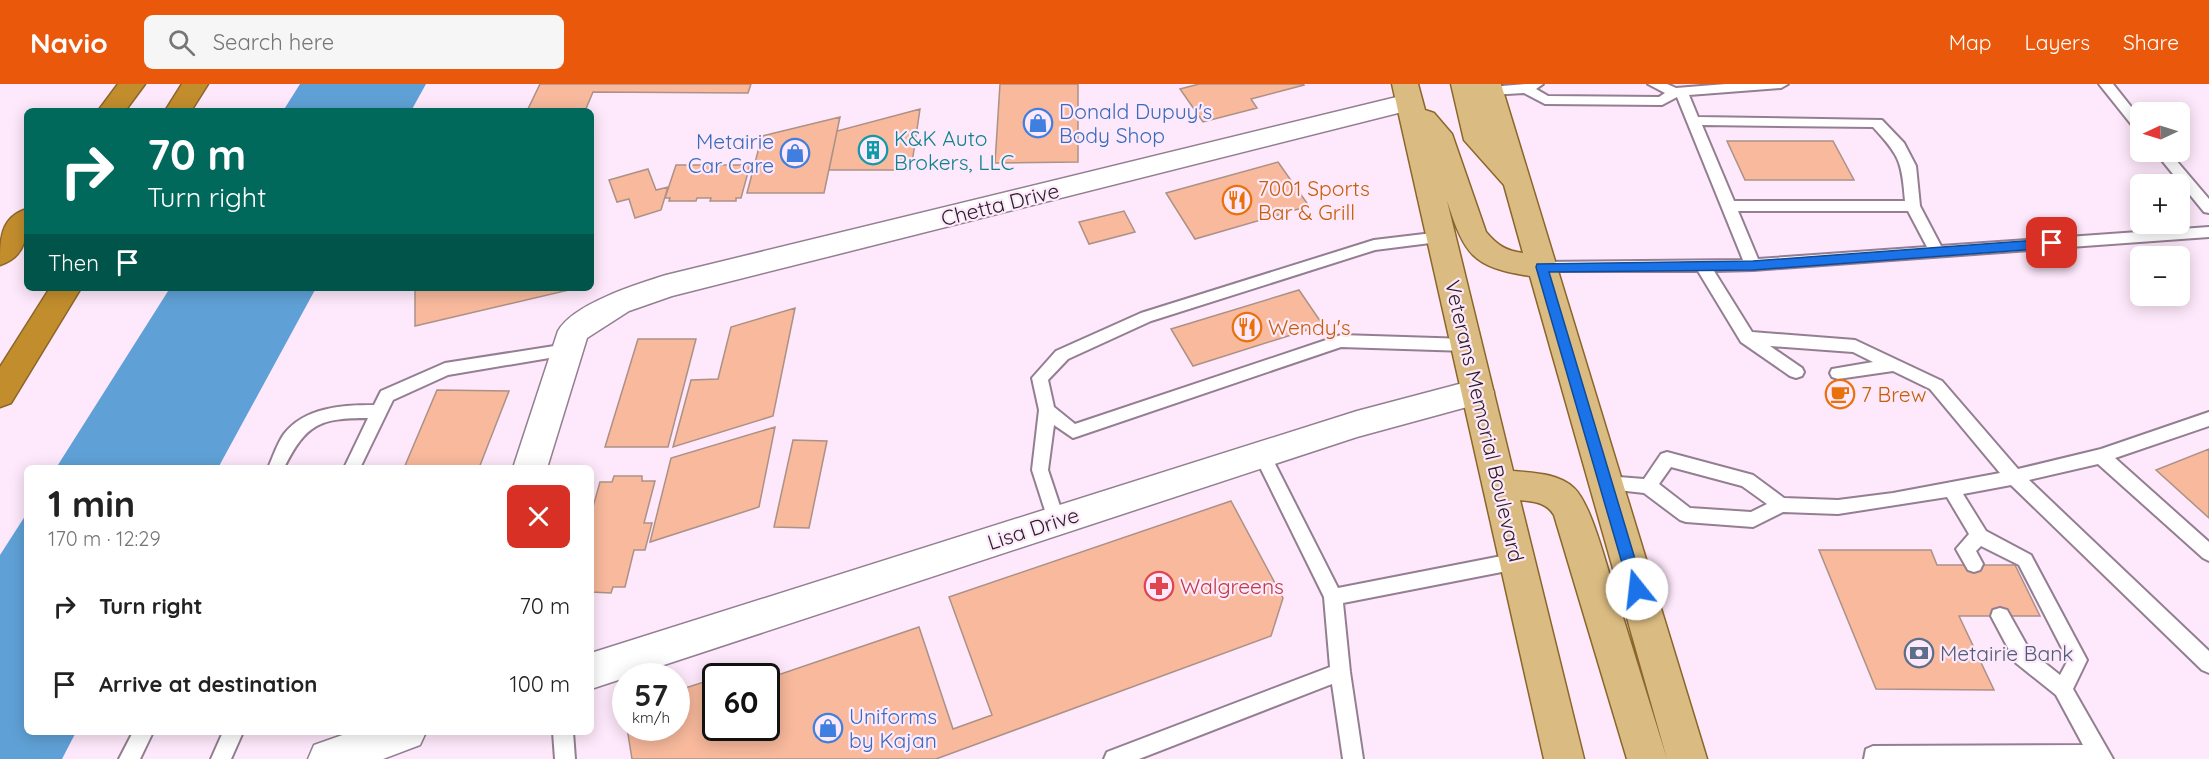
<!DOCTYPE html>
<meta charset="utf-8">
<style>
body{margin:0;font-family:Quicksand,sans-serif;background:#f6f6f6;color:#222;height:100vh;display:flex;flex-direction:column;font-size:22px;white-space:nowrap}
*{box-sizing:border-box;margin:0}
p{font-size:20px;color:#767676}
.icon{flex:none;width:33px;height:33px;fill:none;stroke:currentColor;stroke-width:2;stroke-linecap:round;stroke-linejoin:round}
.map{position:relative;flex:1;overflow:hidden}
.panel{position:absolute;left:24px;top:381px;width:570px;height:270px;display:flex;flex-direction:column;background:#fff;border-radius:9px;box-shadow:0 3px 15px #0003}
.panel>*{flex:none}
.top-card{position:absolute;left:24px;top:24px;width:570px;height:183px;border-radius:9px;box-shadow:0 3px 15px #0003;background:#00695c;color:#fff;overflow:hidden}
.needle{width:39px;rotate:266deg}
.fabs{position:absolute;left:2130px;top:18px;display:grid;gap:12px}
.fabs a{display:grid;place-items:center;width:60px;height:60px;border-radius:9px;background:#fff;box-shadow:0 3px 15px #0003;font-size:30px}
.speed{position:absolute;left:612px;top:579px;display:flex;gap:12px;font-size:30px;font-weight:700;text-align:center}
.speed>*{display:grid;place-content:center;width:78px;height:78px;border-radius:50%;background:#fff;box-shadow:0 3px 15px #0003;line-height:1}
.speed small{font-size:15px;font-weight:400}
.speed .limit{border:3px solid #111;border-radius:9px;background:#fff;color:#111}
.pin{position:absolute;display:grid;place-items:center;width:51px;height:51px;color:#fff;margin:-26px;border-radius:12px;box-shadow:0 3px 9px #0006}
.me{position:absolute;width:66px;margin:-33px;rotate:344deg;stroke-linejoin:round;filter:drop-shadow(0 0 4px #0008)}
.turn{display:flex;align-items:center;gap:21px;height:126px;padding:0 24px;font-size:27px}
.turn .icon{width:78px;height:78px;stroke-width:2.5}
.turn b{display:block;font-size:42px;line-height:51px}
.then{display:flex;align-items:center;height:57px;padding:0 24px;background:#0003;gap:12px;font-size:22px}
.round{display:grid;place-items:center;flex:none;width:63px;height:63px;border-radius:9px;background:#f6f6f6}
.overview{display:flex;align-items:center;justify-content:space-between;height:102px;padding:0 24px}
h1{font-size:36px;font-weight:700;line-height:45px}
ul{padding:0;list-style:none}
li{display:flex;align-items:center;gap:18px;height:78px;padding:0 24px}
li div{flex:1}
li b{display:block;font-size:22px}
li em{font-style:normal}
header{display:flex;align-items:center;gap:36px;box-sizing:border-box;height:84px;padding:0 30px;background:#ea580c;color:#fff}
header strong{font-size:28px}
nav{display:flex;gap:33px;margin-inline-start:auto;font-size:21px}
.search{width:420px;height:54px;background:#f6f6f6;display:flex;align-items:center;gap:15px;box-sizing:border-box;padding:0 21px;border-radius:9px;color:#767676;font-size:22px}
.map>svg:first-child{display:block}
.water{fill:#5fa1d6}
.building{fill:#f8b99c;stroke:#ab9186;stroke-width:1.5}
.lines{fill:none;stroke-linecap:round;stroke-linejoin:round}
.service-casing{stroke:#937f91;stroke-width:4}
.minor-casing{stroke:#937f91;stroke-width:3}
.primary-casing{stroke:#8b662a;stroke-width:3}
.motorway-casing{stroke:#8b662a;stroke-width:3}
.service{fill:#fff;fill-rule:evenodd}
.minor{fill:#fff;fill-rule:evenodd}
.primary{fill:#dabb81;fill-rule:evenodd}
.motorway{fill:#c28d2d;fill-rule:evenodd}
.route{fill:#1a73e8;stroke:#114b97;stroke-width:1.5}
.labels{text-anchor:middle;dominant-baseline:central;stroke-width:4.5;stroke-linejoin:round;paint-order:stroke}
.shop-label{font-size:21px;fill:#366cbe;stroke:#fee8fb;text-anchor:start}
.culture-label{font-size:21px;fill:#0d838f;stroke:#fee8fb;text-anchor:start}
.food-label{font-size:21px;fill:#c56008;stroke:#fee8fb;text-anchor:start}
.street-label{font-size:21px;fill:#261e25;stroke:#fee8fb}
.health-label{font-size:21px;fill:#be3a42;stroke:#fee8fb;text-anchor:start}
.service-label{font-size:21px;fill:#4e5e75;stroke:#fee8fb;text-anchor:start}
</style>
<header>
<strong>Navio</strong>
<div class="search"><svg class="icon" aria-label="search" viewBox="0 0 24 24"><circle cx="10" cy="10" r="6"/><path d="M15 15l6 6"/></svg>Search here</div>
<nav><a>Map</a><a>Layers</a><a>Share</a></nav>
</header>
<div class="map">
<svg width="2209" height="675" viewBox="0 0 2209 675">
<rect width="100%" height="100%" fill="#fee8fb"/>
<path class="water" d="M300 0H426L411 27H283Z
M170 204H316L218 384H56Z
M27 429V648H76L62 675H0V471Z"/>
<path class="building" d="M540 0H751L748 9 593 8 585 27H527Z
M1000 0H1078V78L995 79Z
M1199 0H1303L1304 1 1251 15 1257 24 1203 38 1180 5Z
M920 25 911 86H829L837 47Z
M840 33 824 109H747L762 52Z
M1727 57H1833L1854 96H1745Z
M1278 78 1309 122 1195 155 1166 109Z
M676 81H750L741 114H736V117H710L711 114H697L696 117H669L670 114H665Z
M648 85 656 106 668 103 661 126 635 134 629 115 617 118 609 96Z
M1124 127 1135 148 1089 160 1079 138Z
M415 204H569V206L415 242Z
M1299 206 1323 241 1193 282 1171 245Z
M795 224 773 332 673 363 691 296 718 295 731 243Z
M638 255H696L668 363H605Z
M437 306 509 307 479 384H404Z
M775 343 759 423 650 458 671 374Z
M793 356 827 357 809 444 774 443Z
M2209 365V434L2156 386Z
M614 392H642V397H655L644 439H652L645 466H634L625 503H613L611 509 591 508V430L600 398H612Z
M1231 417 1283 514 1271 552 936 675H632L627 644H676V607L716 594V644H766V595L919 543 953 645 992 631 949 513Z
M1819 466H1931L1937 481H2015L2040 532H1959L1994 606 1876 605Z"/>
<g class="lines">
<g class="service-casing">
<path id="service" d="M1526 0H1543L1536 5 1548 12 1659 13 1665 9 1648 0H1667L1676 4 1726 0H1788L1781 4 1689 11 1698 33 1882 36 1904 59 1916 82 1920 122 1941 162 2209 143V153L1753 186 1714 187 1752 248 1855 256 1942 297 2018 385 2101 365 2209 328V342L2115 374 2209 458V477L2203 474 2098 380 2029 396 2209 567V589L2202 586 2011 401 1963 410 1986 447 2031 471 2087 576 2073 605 2113 675H1864L1866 665 1873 662 2083 661 2056 611 2016 579 1991 532 1993 526 2000 524 2007 526 2030 567 2060 591 2068 576 2019 481 1981 462 1976 467 1983 480 1980 486 1974 488 1968 486 1956 465 1969 450 1947 413 1838 430 1783 428 1753 443 1686 438 1680 436 1644 409 1600 404 1597 399 1600 394 1606 392 1644 395 1661 370 1667 368 1753 391 1784 414 1838 416 1893 409 2000 389 1930 305 1893 287 1838 295 1832 293 1830 289 1832 285 1873 278 1853 268 1770 262 1802 284 1804 288 1802 292 1796 294 1790 292 1741 258 1698 187H1537L1535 183 1537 179 1542 178 1743 176 1677 13 1662 21 1545 20 1524 9 1490 11 1483 7 1490 3ZM1702 41 1873 43C1900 72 1902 78 1905 117H1734ZM1738 127H1908L1927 163 1758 175ZM1671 383 1742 402 1767 420 1751 428 1690 424 1659 400Z
M2099 0H2113L2140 34V46L2135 45Z
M2155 68H2169L2209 115V129L2204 128Z
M1441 148 1446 149 1448 153 1446 157 1375 166 1151 237 1068 275 1048 296 1054 323 1075 340 1341 251 1467 255 1473 257 1475 261 1473 265 1467 267 1341 263 1073 354 1054 341 1048 386 1065 437 1062 442 1056 444 1050 442 1032 386 1039 326 1032 294 1056 267 1141 229 1374 156Z
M567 260 573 262 575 266 573 270 448 291 393 316 360 384H344L368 334C319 334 306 340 284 384H268C273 373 277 360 284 350 305 323 343 321 374 321L381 307 445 279Z
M1262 364 1268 366 1338 504 1517 469 1523 471 1526 477 1523 483 1517 485 1343 519 1350 588 1363 675H1343L1332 600 1139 675H1104L1107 668 1330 583 1324 513 1254 371 1256 366Z
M133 648H153L140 675H119Z
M223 648H243L231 675H211Z
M553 648H573L575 675H555Z"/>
</g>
<g class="minor-casing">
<path id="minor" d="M1409 10 1418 12 1422 18 1418 24 672 212 629 227 587 254 547 384H513L558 247C573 220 637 200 666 191Z
M1478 295 1489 299 1494 308 1489 317 1357 353 591 605V569L1357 327Z
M351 648H426L420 661 383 675H308L314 661Z"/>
</g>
<g class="primary-casing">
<path id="primary" d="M1392 0H1418L1425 26 1434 29 1452 50 1486 148C1497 161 1506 167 1523 169L1504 101 1464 56 1451 0H1501L1707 675H1667L1530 192C1472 183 1465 171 1447 117L1513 387C1534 389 1558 389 1574 404 1591 420 1605 477 1613 501 1631 559 1649 617 1667 675H1627L1554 431C1546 418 1535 418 1520 416L1584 675H1544Z"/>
</g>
<g class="motorway-casing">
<path id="motorway" d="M118 0H145L125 27H98Z
M182 0H208L191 27H165Z
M27 125C27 149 28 172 0 181 0 156 0 133 27 125Z
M50 204H81L11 319 0 323V283Z"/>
</g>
<use href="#service" class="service"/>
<use href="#minor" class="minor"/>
<use href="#primary" class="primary"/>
<use href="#motorway" class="motorway"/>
</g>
<path class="route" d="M2052 155 2059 159 2052 164 1753 186 1549 188 1644 505 1642 510 1637 512 1631 510 1536 183 1537 180 1753 177Z"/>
<defs>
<g id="shop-ring" transform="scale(1.5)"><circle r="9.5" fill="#fee8fb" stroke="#3f7fe0" stroke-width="1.5"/><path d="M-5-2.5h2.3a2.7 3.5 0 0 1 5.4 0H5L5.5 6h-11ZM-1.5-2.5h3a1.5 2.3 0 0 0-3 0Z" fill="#3f7fe0"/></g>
<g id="building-ring" transform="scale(1.5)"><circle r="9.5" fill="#fee8fb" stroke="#0f9aa8" stroke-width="1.5"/><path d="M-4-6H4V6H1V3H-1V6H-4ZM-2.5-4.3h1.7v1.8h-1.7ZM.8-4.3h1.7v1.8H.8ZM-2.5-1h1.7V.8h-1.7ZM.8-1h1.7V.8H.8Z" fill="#0f9aa8"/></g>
<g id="restaurant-ring" transform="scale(1.5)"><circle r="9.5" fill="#fee8fb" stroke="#e8710a" stroke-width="1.5"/><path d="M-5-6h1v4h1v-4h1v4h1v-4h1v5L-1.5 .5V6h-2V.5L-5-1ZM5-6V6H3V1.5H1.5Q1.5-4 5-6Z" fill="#e8710a"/></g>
<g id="cafe-ring" transform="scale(1.5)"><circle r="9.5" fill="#fee8fb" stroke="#e8710a" stroke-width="1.5"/><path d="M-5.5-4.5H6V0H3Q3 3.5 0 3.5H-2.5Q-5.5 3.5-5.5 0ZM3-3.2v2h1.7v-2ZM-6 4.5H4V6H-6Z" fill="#e8710a"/></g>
<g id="pharmacy-ring" transform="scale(1.5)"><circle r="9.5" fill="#fee8fb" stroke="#e0444e" stroke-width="1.5"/><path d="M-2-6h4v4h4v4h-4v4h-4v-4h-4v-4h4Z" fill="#e0444e"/></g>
<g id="bank-ring" transform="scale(1.5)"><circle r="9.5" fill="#fee8fb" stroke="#5c6f8a" stroke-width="1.5"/><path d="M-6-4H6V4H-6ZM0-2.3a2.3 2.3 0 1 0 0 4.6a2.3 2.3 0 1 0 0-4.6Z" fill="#5c6f8a"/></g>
</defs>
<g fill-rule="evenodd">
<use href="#shop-ring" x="1038" y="39"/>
<use href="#building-ring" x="873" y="66"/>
<use href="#shop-ring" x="795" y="69"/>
<use href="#restaurant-ring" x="1237" y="116"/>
<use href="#restaurant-ring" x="1247" y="243"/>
<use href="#cafe-ring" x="1840" y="310"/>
<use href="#pharmacy-ring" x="1159" y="502"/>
<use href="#bank-ring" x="1919" y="569"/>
<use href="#shop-ring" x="828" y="644"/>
</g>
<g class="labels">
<g class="shop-label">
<text x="1059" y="27">Donald Dupuy's<tspan x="1059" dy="24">Body Shop</tspan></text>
<text x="774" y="57" text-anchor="end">Metairie<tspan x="774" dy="24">Car Care</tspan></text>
<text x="849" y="632">Uniforms<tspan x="849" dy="24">by Kajan</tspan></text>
</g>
<g class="culture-label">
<text x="894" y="54">K&amp;K Auto<tspan x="894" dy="24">Brokers, LLC</tspan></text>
</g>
<g class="food-label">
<text x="1258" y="104">7001 Sports<tspan x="1258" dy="24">Bar &amp; Grill</tspan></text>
<text x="1268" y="243">Wendy's</text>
<text x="1861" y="310">7 Brew</text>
</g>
<g class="street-label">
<text transform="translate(1000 120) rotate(-14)">Chetta Drive</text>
<text transform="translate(1485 337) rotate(77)">Veterans Memorial Boulevard</text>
<text transform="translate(1033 444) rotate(-18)">Lisa Drive</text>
</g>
<g class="health-label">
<text x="1180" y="502">Walgreens</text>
</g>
<g class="service-label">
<text x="1940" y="569">Metairie Bank</text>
</g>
</g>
</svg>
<div class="fabs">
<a><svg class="needle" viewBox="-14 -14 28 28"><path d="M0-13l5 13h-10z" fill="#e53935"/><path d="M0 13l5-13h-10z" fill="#767676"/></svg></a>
<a>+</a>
<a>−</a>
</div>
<div class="speed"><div>57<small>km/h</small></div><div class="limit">60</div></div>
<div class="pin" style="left:2052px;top:159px;background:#d93025"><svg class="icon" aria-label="arrive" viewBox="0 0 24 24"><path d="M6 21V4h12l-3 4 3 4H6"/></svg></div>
<svg class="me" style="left:1637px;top:505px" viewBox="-20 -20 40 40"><circle r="19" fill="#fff"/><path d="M0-13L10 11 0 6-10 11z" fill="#1a73e8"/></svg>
<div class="top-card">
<div class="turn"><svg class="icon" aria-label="right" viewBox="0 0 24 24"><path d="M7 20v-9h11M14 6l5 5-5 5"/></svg><div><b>70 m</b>Turn right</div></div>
<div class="then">Then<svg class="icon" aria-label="arrive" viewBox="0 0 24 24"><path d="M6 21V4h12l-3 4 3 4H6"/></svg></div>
</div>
<section class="panel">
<div class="overview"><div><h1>1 min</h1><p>170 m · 12:29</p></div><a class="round" style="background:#d93025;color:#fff"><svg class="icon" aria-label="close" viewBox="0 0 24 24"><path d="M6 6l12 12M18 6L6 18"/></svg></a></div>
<ul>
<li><svg class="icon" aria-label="right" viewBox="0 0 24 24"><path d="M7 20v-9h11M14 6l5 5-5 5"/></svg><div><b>Turn right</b></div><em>70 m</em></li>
<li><svg class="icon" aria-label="arrive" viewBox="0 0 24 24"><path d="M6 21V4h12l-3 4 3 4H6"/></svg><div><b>Arrive at destination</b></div><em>100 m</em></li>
</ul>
</section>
</div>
